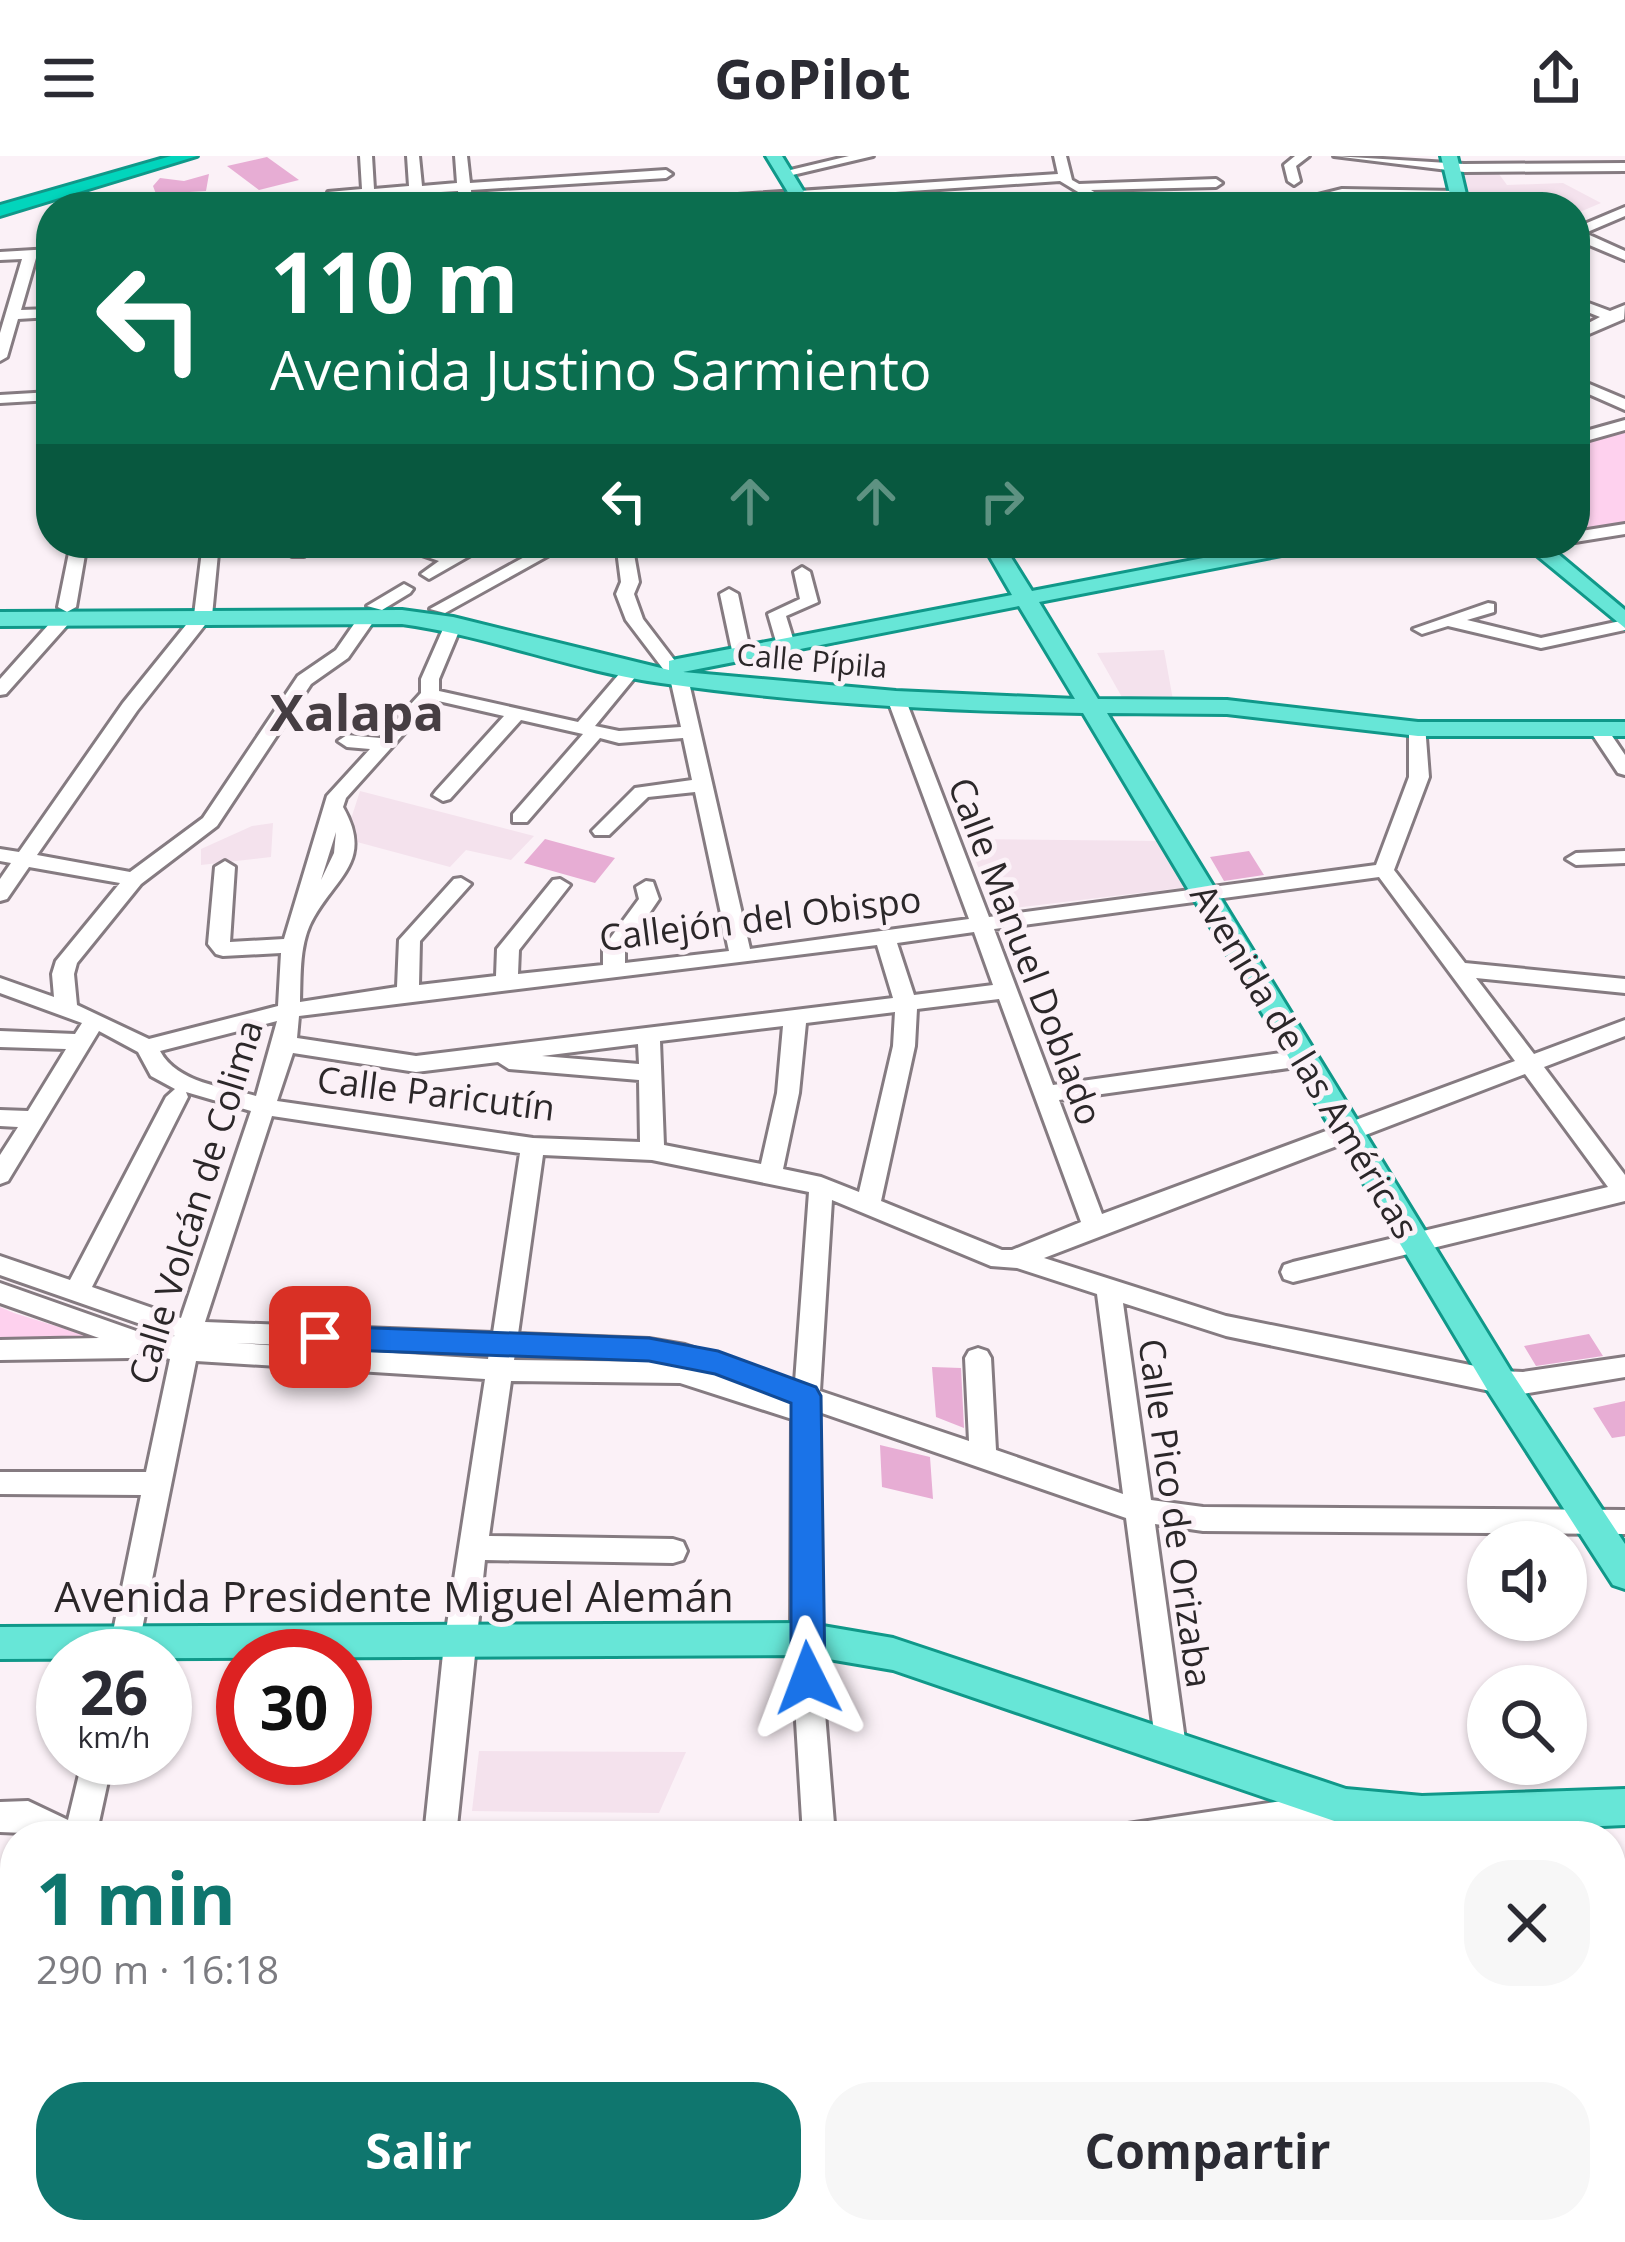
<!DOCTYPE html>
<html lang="es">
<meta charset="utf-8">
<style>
body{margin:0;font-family:"Open Sans",sans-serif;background:#f7f7f7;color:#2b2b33;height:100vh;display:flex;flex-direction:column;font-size:45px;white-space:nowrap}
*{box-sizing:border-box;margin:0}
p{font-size:39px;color:#7c7c81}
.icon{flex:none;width:66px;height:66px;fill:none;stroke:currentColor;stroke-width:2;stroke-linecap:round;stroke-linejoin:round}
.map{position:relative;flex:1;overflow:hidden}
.details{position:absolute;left:0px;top:1665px;width:1626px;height:423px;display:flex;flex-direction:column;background:#fff;border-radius:48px 48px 0 0;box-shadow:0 3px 9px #0004}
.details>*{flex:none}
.top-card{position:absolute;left:36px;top:36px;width:1554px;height:366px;border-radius:48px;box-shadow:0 3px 9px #0004;background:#0b6e4f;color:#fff;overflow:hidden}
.fabs{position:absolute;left:1467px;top:1365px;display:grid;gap:24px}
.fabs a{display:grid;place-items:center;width:120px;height:120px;border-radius:50%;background:#fff;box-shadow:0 3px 9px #0004;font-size:60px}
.speed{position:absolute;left:36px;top:1473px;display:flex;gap:24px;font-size:60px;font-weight:700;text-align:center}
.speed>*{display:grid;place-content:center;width:156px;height:156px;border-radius:50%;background:#fff;box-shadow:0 3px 9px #0004;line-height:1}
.speed small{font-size:30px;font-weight:400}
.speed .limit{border:18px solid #d22;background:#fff;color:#111}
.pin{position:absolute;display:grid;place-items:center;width:102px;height:102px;color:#fff;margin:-51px;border-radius:24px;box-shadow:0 6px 18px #0006}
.me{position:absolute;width:132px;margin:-66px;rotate:357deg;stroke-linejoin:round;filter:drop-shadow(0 0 9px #0008)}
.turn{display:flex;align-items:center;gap:42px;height:252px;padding:0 36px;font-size:54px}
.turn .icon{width:156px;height:156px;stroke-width:2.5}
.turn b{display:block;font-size:84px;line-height:102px}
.lanes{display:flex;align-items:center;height:114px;padding:0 36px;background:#0003;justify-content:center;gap:60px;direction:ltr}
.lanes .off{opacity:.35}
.round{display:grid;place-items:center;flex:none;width:126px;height:126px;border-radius:48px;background:#f7f7f7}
.headline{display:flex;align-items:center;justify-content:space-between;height:204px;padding:0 36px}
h1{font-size:72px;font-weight:700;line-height:90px;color:#0f766e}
.primary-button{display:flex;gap:24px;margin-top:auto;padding:24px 36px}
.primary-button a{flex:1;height:138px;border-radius:48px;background:#0f766e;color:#fff;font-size:48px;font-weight:700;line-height:138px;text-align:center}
.primary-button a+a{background:#f7f7f7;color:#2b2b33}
header{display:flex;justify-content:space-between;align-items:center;height:156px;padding:0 36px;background:#fff;font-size:54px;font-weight:700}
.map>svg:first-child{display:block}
.built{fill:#f4e2ed}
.green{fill:#fed1ee}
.building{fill:#e7add4}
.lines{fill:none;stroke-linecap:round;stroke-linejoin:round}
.minor-casing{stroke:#857b81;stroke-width:6}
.major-casing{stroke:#109889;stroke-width:6}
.highway-casing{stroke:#109889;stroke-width:6}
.minor{fill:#fff;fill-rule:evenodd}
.major{fill:#67e6d7;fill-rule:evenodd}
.highway{fill:#02d5bc;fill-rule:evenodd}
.route{fill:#1a73e8;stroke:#114b97;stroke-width:3}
.labels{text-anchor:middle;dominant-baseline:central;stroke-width:10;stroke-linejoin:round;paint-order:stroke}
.far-street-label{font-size:30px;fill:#2b2729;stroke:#fbf1f7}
.street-label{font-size:36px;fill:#2b2729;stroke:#fbf1f7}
.near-street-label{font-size:42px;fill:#2b2729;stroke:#fbf1f7}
.far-town-label{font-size:51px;font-weight:bold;fill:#463e43;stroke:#fbf1f7}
</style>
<header><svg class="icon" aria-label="menu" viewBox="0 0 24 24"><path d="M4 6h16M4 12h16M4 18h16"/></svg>GoPilot<svg class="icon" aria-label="share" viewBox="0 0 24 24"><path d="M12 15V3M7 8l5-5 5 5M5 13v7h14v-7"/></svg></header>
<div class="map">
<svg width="1625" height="2086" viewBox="0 0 1625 2086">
<rect width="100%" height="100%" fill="#fbf1f7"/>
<path class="built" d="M1459 14H1496L1507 29 1563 27 1601 47 1575 58V51H1471Z
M1164 494 1173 544 1123 543 1097 497Z
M360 635 534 680 511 704 466 694 450 711 357 686 351 663Z
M273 667 271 701 201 709V693L252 670Z
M966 683 1161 685 1189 731 997 754Z
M479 1595 686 1596 659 1657 472 1655Z"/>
<path class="green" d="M1625 272V366L1575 375V287Z
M0 1151 14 1157 110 1187 0 1183Z"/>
<path class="building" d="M267 1 299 24 259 34 227 10Z
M209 18 206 35 156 38 153 30 160 22 184 25Z
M545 683 615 702 595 727 524 707Z
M1249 695 1264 719 1224 725 1210 701Z
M1589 1178 1603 1200 1536 1210 1524 1190Z
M932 1211 961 1212 964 1272 936 1261Z
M1625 1245V1280L1612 1282 1593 1252Z
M880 1289 930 1301 933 1343 882 1331Z"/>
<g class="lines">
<g class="minor-casing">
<path id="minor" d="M360 0H372L374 33 409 30 407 0H419L422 30 457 27 455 0H467L470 27 666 14 672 18 666 22 471 34 472 51H460L458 35 338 42 337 51H325L328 36 362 33Z
M849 0H873L784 21 778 17Z
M1054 0H1066L1072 24 1079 28 1216 23 1222 27 1216 31 1091 34 1118 51H1103L1060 25 673 51H609L615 47 1058 18Z
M1295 0H1309L1296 10 1300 25 1294 29 1288 25 1284 9Z
M1334 0 1464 8 1625 7V15L1464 16Z
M1342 33 1456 35 1462 39 1456 43 1342 41 1292 51 1286 47Z
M1252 39 1258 43 1256 46 1126 51 1132 47Z
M1625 51V60L1585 77 1625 95V104L1575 83V72Z
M51 93V101L36 102 21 154 51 153V161L18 163 7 201 0 205V177L22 103 0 104V96Z
M1575 142 1610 155 1625 149 1624 163 1575 184V174L1600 161 1575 151Z
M1575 222 1625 243V254L1575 232Z
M51 236V244L0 247V239Z
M1625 264V274L1575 288V278Z
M1625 368V378L1575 386V376Z
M71 387H87L76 451 67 456 58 451Z
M203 387H219L212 460 137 555 37 699 130 716 203 662 298 520 336 494 363 455 378 459 348 502 311 528 217 670 141 728 77 807 74 818 77 849 149 883 278 850 281 797 223 800 216 798 208 788 215 711 225 705 235 711 230 786 284 783 327 640 370 593 347 591 338 585 347 579 380 582 421 537V523L447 464 462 468 439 523V535L578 566 626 510 632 509 641 514 595 570 619 575 681 571 670 522 626 464 616 438 621 426 616 387H632L639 426 634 438 643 463 688 522 750 793 969 763 887 542 890 538H902L905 542 989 761 1376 709 1409 621V573L1411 569H1425L1429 621 1394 714 1465 807 1625 823V837L1476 822 1534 898 1625 864V880L1544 911 1625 1019V1045L1293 1126 1284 1123 1281 1116 1284 1109 1293 1106 1608 1031 1525 918 1044 1102 1226 1160 1500 1215 1523 1216 1625 1201V1221L1523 1238 1500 1237 1226 1180 1123 1147 1151 1344 1203 1351 1625 1354V1378L1203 1375 1155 1368 1186 1591 1182 1601 1171 1605 1160 1601 1156 1591 1126 1362 819 1256V1483L835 1680H803L791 1483 792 1263 680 1227 511 1225 489 1380 673 1383 683 1386 687 1395 683 1404 673 1407 485 1404 456 1680H424L444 1488 485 1223 196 1205 137 1498 108 1500 141 1339 0 1338V1316H146L170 1203 140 1197 130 1202 0 1204V1184L99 1182 0 1147V1127L156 1182 175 1180 0 1119V1100L70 1124 166 941 175 933 151 920 138 896 99 875 8 1025 0 1028V999L18 971 0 970V954L28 955 66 893 0 891V875L75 878 82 867 0 837V822L54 841 52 818 56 805 120 727 29 711 7 743 0 745V723L11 707 0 705V693L19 696 123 547 194 459ZM434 544 504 560 436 635 433 639 443 645 450 643 521 564 583 578 513 658V666H527L600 582 619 587 683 582 692 624 635 632 592 675 595 679H609L648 641 695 636 729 795 625 807V793L659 743 653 726 646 725 636 731 639 743 603 792V809L518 818 519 794 570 729 560 723 553 724 497 793 496 820 419 829 420 785 471 728 461 722 454 723 399 784 397 831 300 846C301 818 299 786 314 761 338 719 373 704 343 651L346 642ZM336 676 334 697 321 724ZM1379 721 1515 905 1102 1058 1059 944 1303 910 1314 902 1303 894 1053 929 994 773ZM974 776 993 829 914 839 897 787ZM877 789 893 842 416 900 297 882 299 860ZM999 843 1081 1066 1012 1094H1002L881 1045 915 890 917 853ZM895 856 893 890 859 1036 821 1021 783 1013 799 937 806 867ZM277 865 256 940C224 931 177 927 160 895ZM783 870 777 937 761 1008 664 989 660 885ZM638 888 639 908 542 900ZM293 897 416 916 498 906 509 913 639 924 640 986 533 982 277 945ZM186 936 251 955 181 1162 92 1131 188 941ZM272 960 520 997 493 1177 205 1166ZM543 999 652 1004 809 1036 795 1226 685 1189 649 1183 518 1178ZM832 1044 991 1110 1017 1112 1097 1138 1123 1338 996 1294 991 1202 987 1195 978 1192 969 1195 965 1202 969 1285 820 1235ZM236 1187 489 1197 488 1203ZM515 1198 649 1203 668 1206 514 1204Z
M291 387H307L304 400H292Z
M387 387H413L452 398 472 387H492L429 423 421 418 439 405Z
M550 387H571L445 457 430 453Z
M802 411 810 416 818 446 786 460 795 489 786 494 777 489 768 458 800 443 794 416Z
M404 428 413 433 410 437 382 454 367 450Z
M729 433 738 438 751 499 742 504 733 499 720 438Z
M1488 447 1494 448V456L1467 464 1541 482 1625 464V474L1541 492 1448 470 1422 478 1413 473Z
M65 456 74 461 71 465 6 538 0 539V523L59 457Z
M1599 569 1606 571 1625 599V619L1618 617 1590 575Z
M1625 695V707L1576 709 1566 703 1576 697Z
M83 1602H113L96 1680 0 1676V1646L28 1645 68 1664Z
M1343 1636 1354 1641 1358 1651 1354 1661 1343 1666 1255 1680H1116L1121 1669Z
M15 1901V1978L12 1985 0 1990V1913L3 1906Z
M1625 1960V1994L1611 1997V1963Z
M1611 2051 1625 2059V2086H1600L1595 2073H1611Z
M368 2073H404L402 2086H366Z
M860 2073H896L898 2086H862Z
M1189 2073H1266L1260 2086H1183Z
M1379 2073H1415L1421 2086H1385Z"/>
</g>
<g class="major-casing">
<path id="major" d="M766 0H782L813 51H797Z
M1441 0H1457L1469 51H1453Z
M982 387H1002L1032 435 1281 387H1323L1313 393 1039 446 1098 543 1227 544 1418 566H1625V580H1418L1227 558 1107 557 1512 1217 1625 1388V1433L1613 1429 1488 1235 1083 557C943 555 800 547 661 527 574 515 490 480 402 468L0 470V456L402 454 453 461 669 514V505L677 503 1012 439ZM1019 450 1075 543 896 535 683 516Z
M1522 387H1545L1625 454V472Z
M805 1467 893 1482 1346 1633 1422 1640 1625 1633V1669L1422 1678 1346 1669 893 1514 805 1499 0 1503V1471Z"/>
</g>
<g class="highway-casing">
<path id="highway" d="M171 0H197L0 60V49Z"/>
</g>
<use href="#minor" class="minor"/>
<use href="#major" class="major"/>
<use href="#highway" class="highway"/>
</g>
<path class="route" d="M320 1170 649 1182 718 1195 816 1231 821 1240 825 1522 820 1533 808 1538 796 1533 791 1522V1247L715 1218 649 1205 320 1193 310 1190 306 1181 310 1173Z"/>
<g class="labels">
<g class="far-street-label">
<text transform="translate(812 504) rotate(5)">Calle Pípila</text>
</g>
<g class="street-label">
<text transform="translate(760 762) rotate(-7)">Callejón del Obispo</text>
<text transform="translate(1026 795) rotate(69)">Calle Manuel Doblado</text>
<text transform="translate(1305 905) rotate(59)">Avenida de las Américas</text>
<text transform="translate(436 937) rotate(7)">Calle Paricutín</text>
<text transform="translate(195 1046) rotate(-73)">Calle Volcán de Colima</text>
<text transform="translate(1176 1357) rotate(82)">Calle Pico de Orizaba</text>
</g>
<g class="near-street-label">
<text x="394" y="1439">Avenida Presidente Miguel Alemán</text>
</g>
<g class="far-town-label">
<text x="357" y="555">Xalapa</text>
</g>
</g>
</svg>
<div class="fabs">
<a><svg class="icon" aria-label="sound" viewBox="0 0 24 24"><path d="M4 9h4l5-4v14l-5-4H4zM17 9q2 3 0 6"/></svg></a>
<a><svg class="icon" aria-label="search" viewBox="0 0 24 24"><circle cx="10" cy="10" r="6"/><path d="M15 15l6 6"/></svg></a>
</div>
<div class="speed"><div>26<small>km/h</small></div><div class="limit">30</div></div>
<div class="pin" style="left:320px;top:1181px;background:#d93025"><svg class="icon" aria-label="arrive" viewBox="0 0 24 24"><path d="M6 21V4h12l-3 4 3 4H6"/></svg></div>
<svg class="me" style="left:808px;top:1522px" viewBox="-20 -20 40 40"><path d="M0-17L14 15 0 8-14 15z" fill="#1a73e8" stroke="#fff" stroke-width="4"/></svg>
<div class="top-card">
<div class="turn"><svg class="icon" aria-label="left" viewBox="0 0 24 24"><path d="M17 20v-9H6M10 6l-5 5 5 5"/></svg><div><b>110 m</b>Avenida Justino Sarmiento</div></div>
<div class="lanes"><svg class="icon" aria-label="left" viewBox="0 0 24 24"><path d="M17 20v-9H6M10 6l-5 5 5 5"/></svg><svg class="icon off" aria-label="ahead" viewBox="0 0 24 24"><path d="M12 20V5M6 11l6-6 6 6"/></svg><svg class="icon off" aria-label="ahead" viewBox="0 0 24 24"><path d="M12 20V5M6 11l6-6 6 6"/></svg><svg class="icon off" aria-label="right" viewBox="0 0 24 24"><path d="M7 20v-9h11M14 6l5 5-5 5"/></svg></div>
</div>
<section class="details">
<div class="headline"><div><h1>1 min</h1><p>290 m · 16:18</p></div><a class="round"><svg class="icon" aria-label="close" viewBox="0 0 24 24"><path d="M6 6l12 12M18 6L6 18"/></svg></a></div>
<div class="primary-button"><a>Salir</a><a>Compartir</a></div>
</section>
</div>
